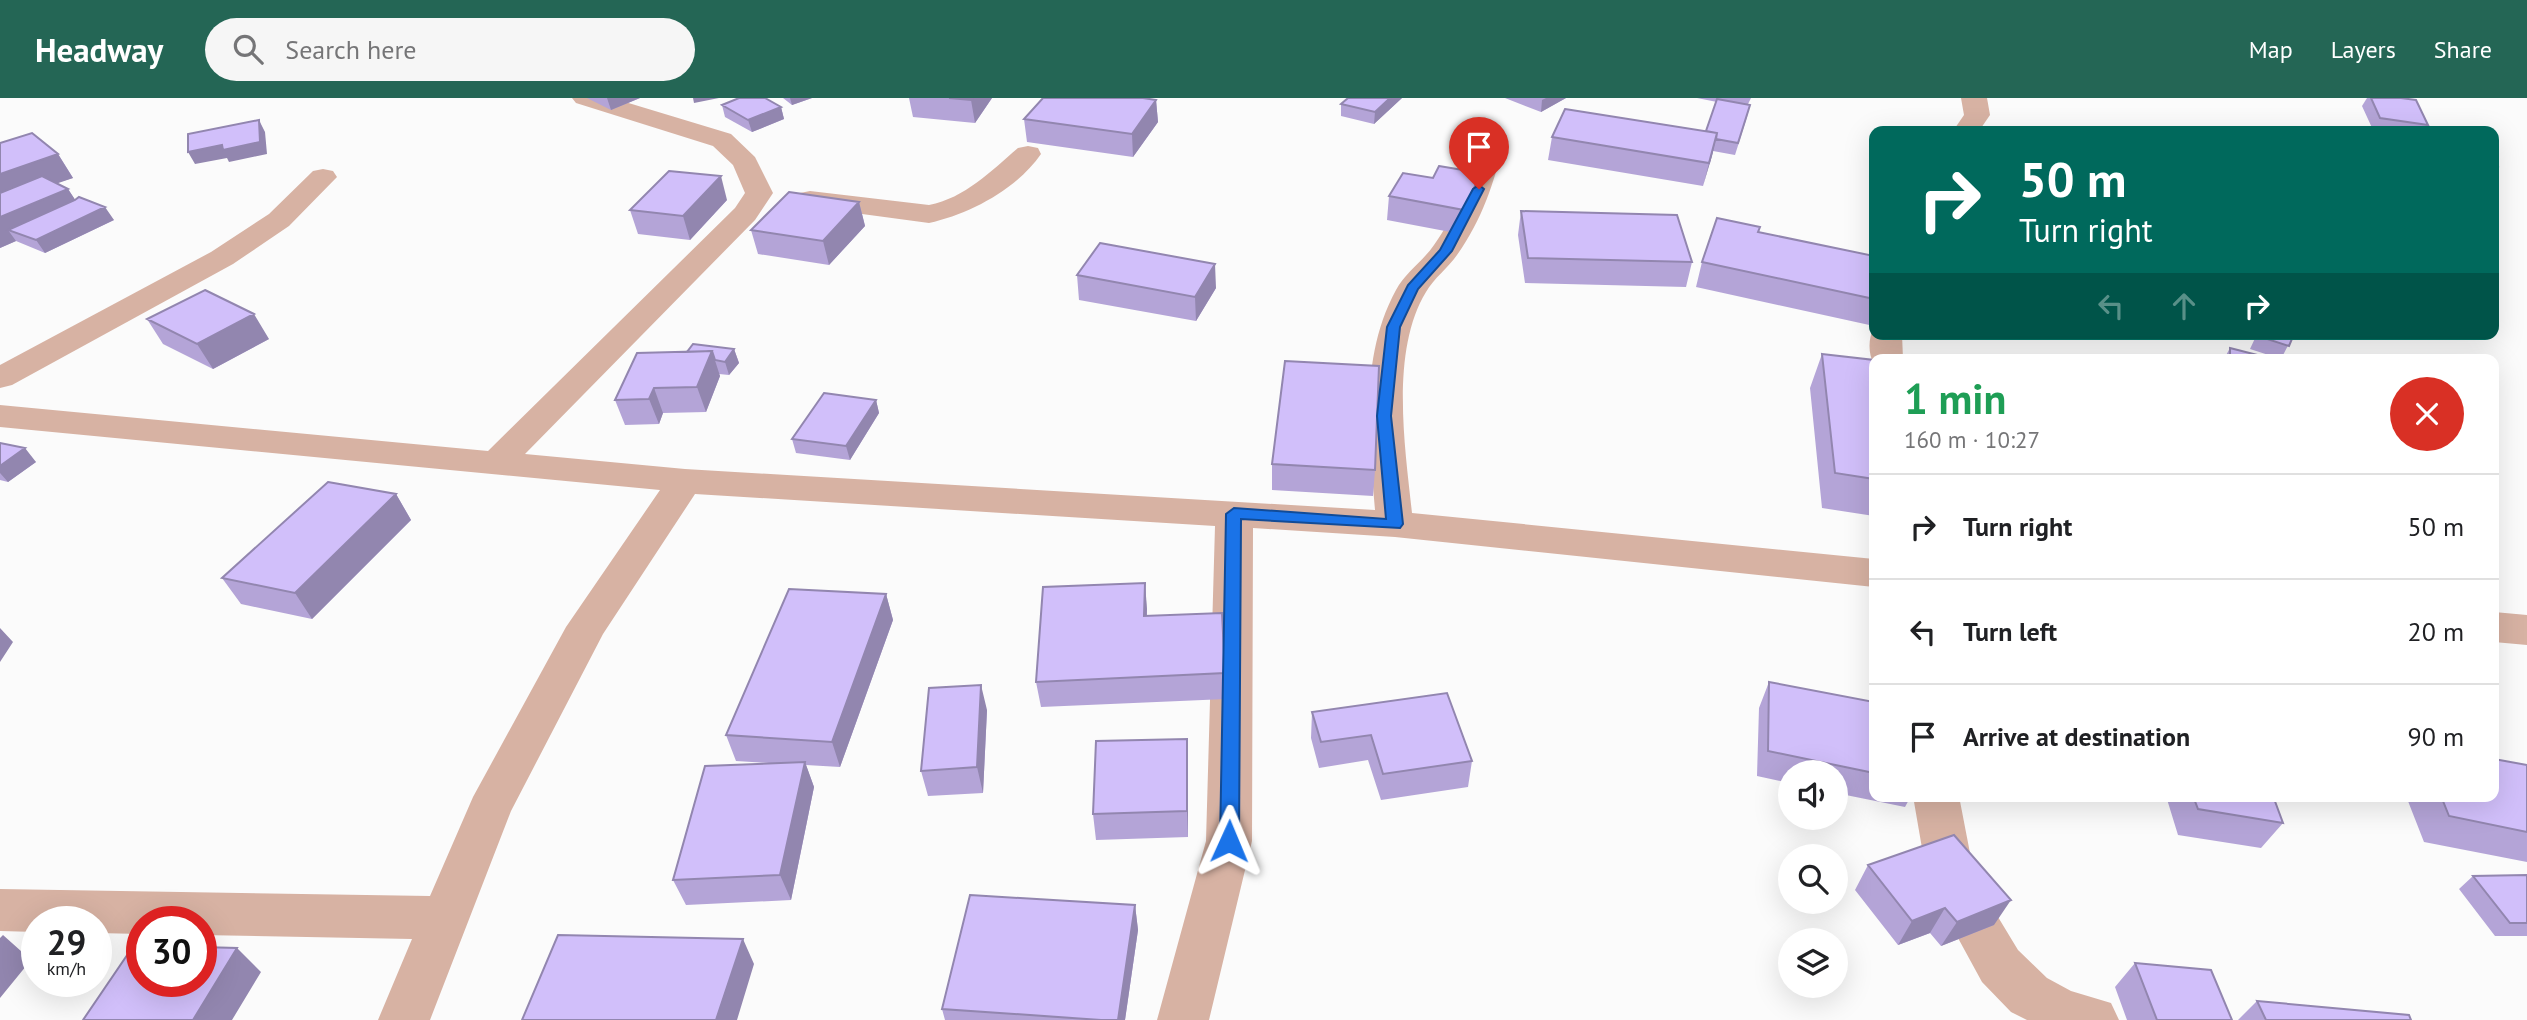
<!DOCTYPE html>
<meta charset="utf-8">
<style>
body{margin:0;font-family:"PT Sans",sans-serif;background:#f6f6f6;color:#202124;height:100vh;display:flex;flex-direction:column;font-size:26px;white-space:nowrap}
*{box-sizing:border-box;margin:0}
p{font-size:23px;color:#757577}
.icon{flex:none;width:38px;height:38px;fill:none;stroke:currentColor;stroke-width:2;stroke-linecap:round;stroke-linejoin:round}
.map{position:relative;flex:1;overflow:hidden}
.panel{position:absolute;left:1869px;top:256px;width:630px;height:448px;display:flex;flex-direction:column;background:#fff;border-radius:14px;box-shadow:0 7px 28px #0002}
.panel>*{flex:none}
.top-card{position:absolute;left:1869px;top:28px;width:630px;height:214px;border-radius:14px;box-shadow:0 7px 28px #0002;background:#00695c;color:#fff;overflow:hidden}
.controls{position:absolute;left:1778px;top:662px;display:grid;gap:14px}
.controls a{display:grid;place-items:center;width:70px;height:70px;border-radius:50%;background:#fff;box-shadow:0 7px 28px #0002;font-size:35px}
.speed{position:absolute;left:21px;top:808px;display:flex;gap:14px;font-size:35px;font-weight:700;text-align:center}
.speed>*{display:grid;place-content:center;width:91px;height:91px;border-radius:50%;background:#fff;box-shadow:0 7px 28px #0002;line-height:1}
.speed small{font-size:18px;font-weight:400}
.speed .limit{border:10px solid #d22;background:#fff;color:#111}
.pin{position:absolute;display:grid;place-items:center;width:60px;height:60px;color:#fff;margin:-72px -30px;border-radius:50% 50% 50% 0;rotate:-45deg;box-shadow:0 0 7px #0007}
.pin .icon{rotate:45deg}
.me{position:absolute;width:77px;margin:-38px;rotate:1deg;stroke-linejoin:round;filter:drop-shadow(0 0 5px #0008)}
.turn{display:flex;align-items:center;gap:24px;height:147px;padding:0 35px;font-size:32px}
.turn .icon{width:91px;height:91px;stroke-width:2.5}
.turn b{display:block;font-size:49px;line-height:60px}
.lanes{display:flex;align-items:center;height:66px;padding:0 35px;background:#0003;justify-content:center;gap:35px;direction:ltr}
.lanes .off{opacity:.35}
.round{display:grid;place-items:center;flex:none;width:74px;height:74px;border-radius:37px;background:#f6f6f6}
.overview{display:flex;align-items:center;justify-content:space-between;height:119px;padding:0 35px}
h1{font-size:42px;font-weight:800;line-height:52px;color:#1e9e55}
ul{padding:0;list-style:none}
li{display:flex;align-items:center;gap:21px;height:105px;padding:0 35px;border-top:2px solid #e0e0e0}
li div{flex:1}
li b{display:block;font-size:26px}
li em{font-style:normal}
header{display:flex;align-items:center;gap:42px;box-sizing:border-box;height:98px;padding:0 35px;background:#246655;color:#fff}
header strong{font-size:33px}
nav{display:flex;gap:38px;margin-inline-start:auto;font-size:24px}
.search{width:490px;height:63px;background:#f6f6f6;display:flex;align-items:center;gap:18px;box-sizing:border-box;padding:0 24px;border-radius:38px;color:#757577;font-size:26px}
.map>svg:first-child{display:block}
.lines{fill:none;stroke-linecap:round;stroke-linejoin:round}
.street{fill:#d7b2a3;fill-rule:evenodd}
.wall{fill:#b4a4d7}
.shaded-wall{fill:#9286af}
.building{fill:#d1bffa;stroke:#9286af;stroke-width:2}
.route{fill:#1a73e8;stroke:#114b97;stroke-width:2}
</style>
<header>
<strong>Headway</strong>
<div class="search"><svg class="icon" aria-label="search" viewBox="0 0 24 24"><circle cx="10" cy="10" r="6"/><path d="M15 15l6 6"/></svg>Search here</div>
<nav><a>Map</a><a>Layers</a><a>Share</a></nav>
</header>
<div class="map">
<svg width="2527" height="922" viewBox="0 0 2527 922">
<rect width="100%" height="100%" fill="#fbfbfb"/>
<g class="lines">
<path class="street" d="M572 0H612L731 36 755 59 773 95 755 122 525 356 685 371 1375 412C1369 338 1359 260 1396 192 1405 175 1423 163 1434 147 1457 115 1468 81 1478 44L1482 38 1491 36 1500 38 1504 44C1494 85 1482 122 1457 157 1448 170 1434 180 1426 194 1390 253 1405 350 1412 415L1874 461V489L1395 439 1253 430 1252 743 1209 922H1157L1206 743 1215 428 695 396 603 536 511 713 430 922H378L412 841 201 837V824H142V836L96 835V824H37V834L0 833V791L430 798 473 699 566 529 660 392 0 329V307L488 353 735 110 745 95 733 67 713 48 576 5Z
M1961 0H1987L1990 17 1979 33H1953L1964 17Z
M1028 48 1038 50 1041 56C1017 91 970 116 929 125L810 109 800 107 796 101 800 95 810 93 929 107C965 100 991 73 1018 50Z
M323 71 333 73 337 79 289 128 233 166 12 287 0 290V267L211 154 269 116 313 73Z
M1874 230V236H1902L1903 261H1874V266C1868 257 1868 239 1874 230Z
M2494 514 2527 517V547L2494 544Z
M1913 698H1959L1975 781 2018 852 2047 880 2071 893 2111 905 2119 922H2027L2011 914 1982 884 1928 785Z"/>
</g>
<path class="wall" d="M587 0H640L611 12Z
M783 0H812L792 7Z
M909 0H992L975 25 913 19Z
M1348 0H1402L1374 26 1341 18V6Z
M1505 0H1566L1541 14Z
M1697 0H1751L1748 6 1750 7 1747 19 1735 57 1713 53 1703 88 1548 62 1552 39 1706 33 1717 4Z
M2367 0H2401L2428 27 2424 33H2382L2373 32 2362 8Z
M1156 2 1158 24 1133 59 1027 44 1024 21Z
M722 7 781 9 784 21 752 34 725 19Z
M0 45 58 56 73 80 56 85 68 91 75 102 114 122 45 155 16 143 0 150Z
M1481 75 1479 99 1461 136 1387 122 1389 98 1433 80Z
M727 102 690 142 638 136 630 112Z
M859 104 865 128 829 167 758 156 751 132Z
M1521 113 1692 164 1686 189 1525 185 1518 137Z
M1760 129 1759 134 1874 158V228L1696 189 1702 164Z
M1077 177 1216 190 1196 223 1079 202Z
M147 221 269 241 213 271 163 246Z
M2257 236H2294L2281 261 2250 251Z
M2230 250 2273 261H2224Z
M734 251 739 265 729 277 719 276 720 278 706 314 663 315 659 326 625 327 615 302 687 254Z
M1822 256 1874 262V418L1822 410 1810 290Z
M876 302 879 315 850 362 796 355 792 341Z
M0 345 36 364 8 384 0 382Z
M1272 366 1375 372 1373 398 1272 392Z
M396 396 411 422 312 521 241 506 222 480Z
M1145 485 1147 518 1225 575 1226 601 1041 609 1036 584Z
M886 496 893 522 840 669 806 667 814 689 791 802 686 807 673 782 769 665 736 663 726 637Z
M1769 584 1874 604V698H1911L1905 709 1836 695V674H1790V685L1757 678 1759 610Z
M987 612 983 695 928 698 921 673Z
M1312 614 1472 663 1468 689 1381 702 1368 662 1319 670 1311 640Z
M1187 641 1188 667V739L1096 742 1093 716Z
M2527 667V764L2424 744 2406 698H2494Z
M2166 698H2273L2283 725 2261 750 2178 737Z
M1868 767 1994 827 1941 848 1930 835 1898 847 1855 792Z
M2527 777V838H2495L2459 791 2473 778Z
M1135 807 1138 832 1125 922H945L942 911Z
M2135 865 2232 922H2127L2115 889Z
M2257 903 2411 922H2238Z"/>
<path class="shaded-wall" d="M607 0H640L611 12Z
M693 0H719L694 5Z
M790 0H812L792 7Z
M973 0H992L975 25 971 2Z
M1390 0H1402L1374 26 1375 14Z
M1546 0H1566L1541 14 1542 2Z
M1156 2 1158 24 1133 59 1132 36Z
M781 9 784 21 752 34 748 22Z
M259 22 265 34 267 56 229 64 227 60 195 66 188 54Z
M1717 35 1712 58 1703 88 1709 65Z
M58 56 73 80 0 105V76Z
M1481 75 1479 99 1461 136 1464 112Z
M721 78 727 102 690 142 683 118Z
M68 91 84 115 8 132 16 143 0 150V119Z
M859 104 865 128 829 167 823 143Z
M105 109 114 122 45 155 36 142Z
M1215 166 1216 190 1196 223 1195 199Z
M254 216 269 241 213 271 197 246Z
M734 251 739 265 729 277 725 264Z
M712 253 720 278 706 314 697 289Z
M654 290 663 315 659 326 649 301Z
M876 302 879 315 850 362 846 348Z
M25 350 36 364 8 384 0 375V368Z
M396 396 411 422 312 521 295 495Z
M1145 485 1147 511 1146 544 1144 518Z
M886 496 893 522 840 669 832 644Z
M0 530 13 544 0 564Z
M981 587 987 612 983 695 977 669Z
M1187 641 1188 667V739L1187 713Z
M805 664 814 689 791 802 780 777Z
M2011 802 1994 827 1941 848 1957 824Z
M1135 807 1138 832 1125 922H1118Z
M1945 810 1930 835 1898 847 1912 823Z
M3 837 31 862 0 900V840Z
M743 841 754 866 737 922H716Z
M237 850 261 874 232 922H193Z"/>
<path class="building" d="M739 0H765L781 9 748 22 722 7Z
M949 0H973L971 2Z
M1043 0H1143L1156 2 1132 36 1024 21Z
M1348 0H1390L1375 14 1341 6Z
M2371 0H2401L2416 2 2428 27 2380 20Z
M1717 1 1750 7 1738 45 1716 41 1717 35 1706 33Z
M1565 11 1717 35 1709 65 1552 39Z
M259 22 260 44 223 52 222 47 188 54V36Z
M32 35 58 56 0 76V45Z
M2494 53 2496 54 2498 68 2494 67Z
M1439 68 1481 75 1464 112 1389 98 1403 75 1433 80Z
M669 73 721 78 683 118 630 112Z
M42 78 68 91 0 119V95Z
M789 94 859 104 823 143 751 132Z
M79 99 105 109 36 142 8 132 75 102Z
M1521 113 1677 117 1692 164 1528 160Z
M1717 120 1760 129 1758 134 1874 158V201L1702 164Z
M1100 145 1215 166 1195 199 1077 177Z
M205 192 254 216 197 246 147 221Z
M2258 236H2294L2289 248 2258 238Z
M693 246 734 251 725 264 715 262 712 253 687 254Z
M2230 250 2273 261H2230Z
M712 253 697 289 654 290 649 301 615 302 637 255Z
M1822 256 1874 262V381L1835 375Z
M1285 263 1379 268 1375 372 1272 366Z
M824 295 876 302 846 348 792 341Z
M0 345 25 350 0 368Z
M328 384 396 396 295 495 222 480Z
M1145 485 1144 518 1222 515 1225 575 1036 584 1043 489Z
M789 491 886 496 832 644 726 637Z
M1769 584 1874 604V675L1768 653Z
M981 587 977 669 921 673 929 590Z
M1447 595 1472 663 1383 676 1371 637 1321 644 1312 614Z
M1187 641V713L1093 716 1096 643Z
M2494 661 2527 667V734L2449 718 2441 698H2494Z
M805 664 780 777 673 782 705 668Z
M2193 698H2273L2283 725 2198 711Z
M1954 737 2011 802 1957 824 1945 810 1912 823 1868 767Z
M2527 777V825H2510L2473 778Z
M970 797 1135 807 1118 922H1101L942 911Z
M558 837 743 841 716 922H522Z
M134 847H142V884H201V849L237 850 193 922H83Z
M2135 865 2211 872 2232 922H2157Z
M2257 903 2409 917 2411 922H2266Z"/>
<path class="route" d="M1479 87 1484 91 1452 153 1418 191 1400 229 1391 318 1403 426 1400 430 1241 421 1239 743 1236 749 1229 751 1223 749 1220 743 1226 416 1234 410 1386 421 1377 318 1387 229 1408 187 1440 152 1473 91Z"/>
</svg>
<div class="controls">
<a><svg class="icon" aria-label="sound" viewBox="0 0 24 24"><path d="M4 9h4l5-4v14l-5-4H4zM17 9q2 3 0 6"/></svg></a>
<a><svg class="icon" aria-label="search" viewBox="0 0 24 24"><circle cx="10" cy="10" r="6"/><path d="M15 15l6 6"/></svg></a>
<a><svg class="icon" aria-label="layers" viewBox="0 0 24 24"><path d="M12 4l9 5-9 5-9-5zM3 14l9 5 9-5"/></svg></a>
</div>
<div class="speed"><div>29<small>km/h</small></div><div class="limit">30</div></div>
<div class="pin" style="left:1479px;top:91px;background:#d93025"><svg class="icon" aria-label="arrive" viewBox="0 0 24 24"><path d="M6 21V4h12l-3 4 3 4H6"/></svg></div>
<svg class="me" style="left:1229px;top:743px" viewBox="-20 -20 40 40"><path d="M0-17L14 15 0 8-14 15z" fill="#1a73e8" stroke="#fff" stroke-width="4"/></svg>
<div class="top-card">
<div class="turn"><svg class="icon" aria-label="right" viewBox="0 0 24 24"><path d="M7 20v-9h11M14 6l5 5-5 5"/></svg><div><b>50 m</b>Turn right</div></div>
<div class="lanes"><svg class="icon off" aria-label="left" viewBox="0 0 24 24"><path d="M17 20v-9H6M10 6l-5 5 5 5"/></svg><svg class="icon off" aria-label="ahead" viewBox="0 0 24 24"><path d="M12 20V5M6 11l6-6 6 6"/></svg><svg class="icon" aria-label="right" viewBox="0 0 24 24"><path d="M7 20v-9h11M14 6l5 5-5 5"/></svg></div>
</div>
<section class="panel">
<div class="overview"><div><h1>1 min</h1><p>160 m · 10:27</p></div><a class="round" style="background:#d93025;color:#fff"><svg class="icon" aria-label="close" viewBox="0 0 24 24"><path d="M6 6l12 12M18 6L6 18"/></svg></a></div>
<ul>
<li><svg class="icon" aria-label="right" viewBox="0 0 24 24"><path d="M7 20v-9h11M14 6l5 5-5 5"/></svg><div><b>Turn right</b></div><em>50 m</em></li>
<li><svg class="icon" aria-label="left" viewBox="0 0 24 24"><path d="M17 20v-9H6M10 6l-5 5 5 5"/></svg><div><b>Turn left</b></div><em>20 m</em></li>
<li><svg class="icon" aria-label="arrive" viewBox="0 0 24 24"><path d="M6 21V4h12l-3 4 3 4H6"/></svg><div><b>Arrive at destination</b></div><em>90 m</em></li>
</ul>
</section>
</div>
